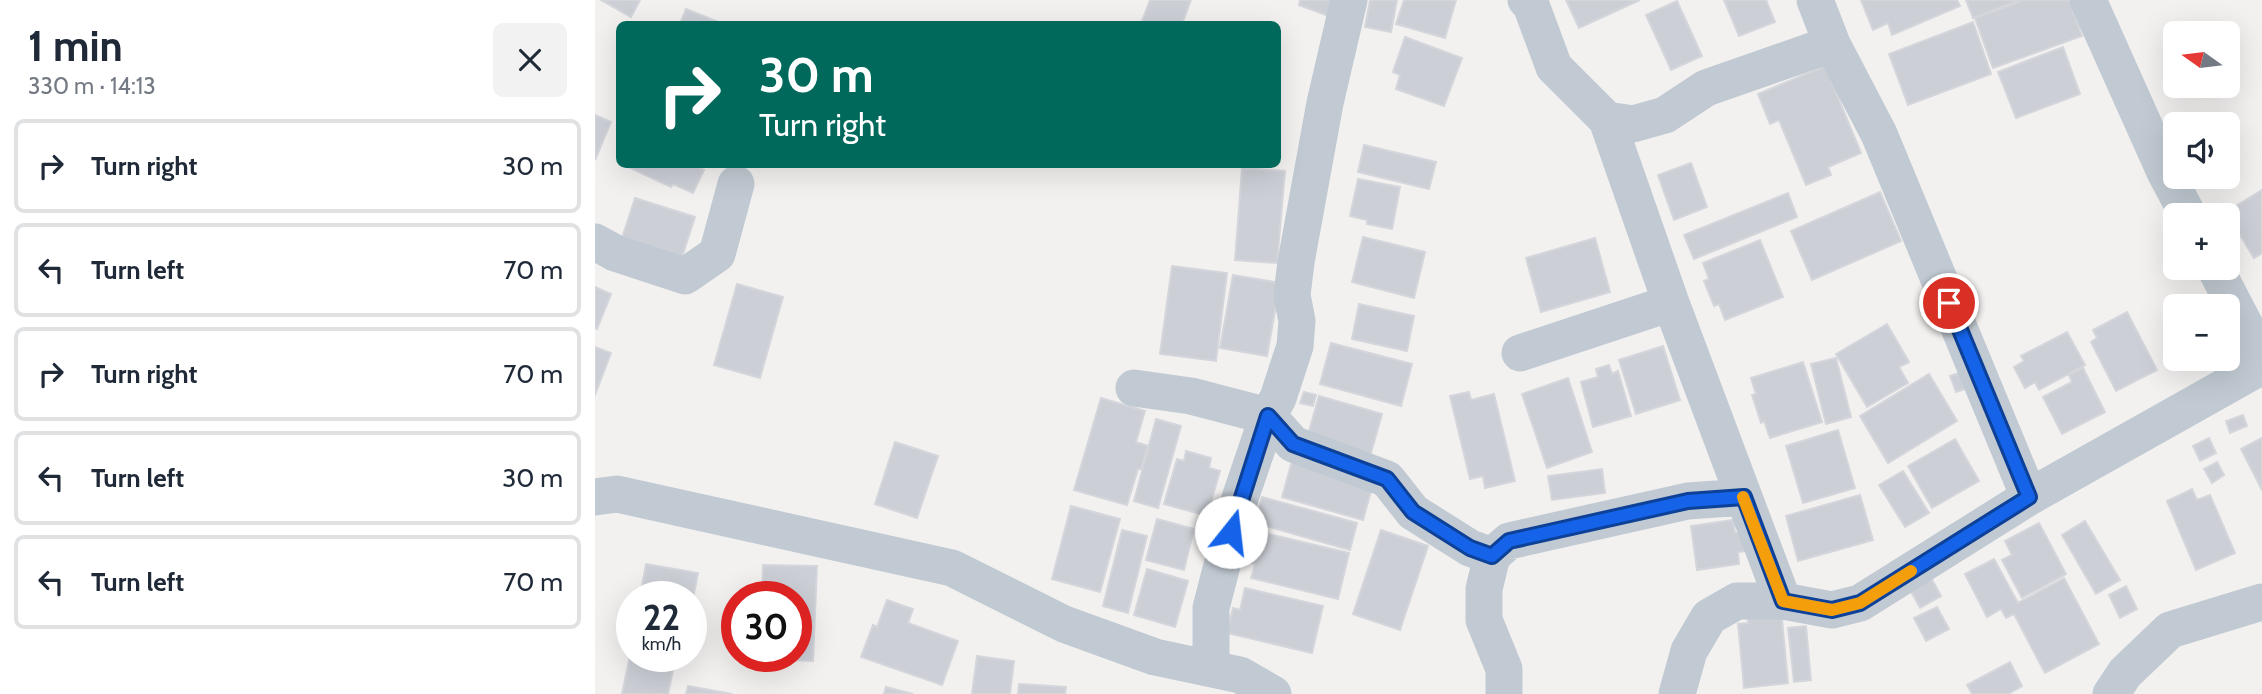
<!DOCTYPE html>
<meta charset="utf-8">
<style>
body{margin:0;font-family:Cabin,sans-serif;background:#f2f2f3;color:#1f2937;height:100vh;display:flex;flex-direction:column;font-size:26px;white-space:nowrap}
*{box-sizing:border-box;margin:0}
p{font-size:23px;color:#747a83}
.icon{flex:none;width:38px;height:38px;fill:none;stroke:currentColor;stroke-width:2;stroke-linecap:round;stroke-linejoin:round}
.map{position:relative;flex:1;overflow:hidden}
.sheet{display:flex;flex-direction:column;background:#fff;width:595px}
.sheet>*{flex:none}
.hud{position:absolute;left:21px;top:21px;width:665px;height:147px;border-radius:10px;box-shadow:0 7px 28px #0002;background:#00695c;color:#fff;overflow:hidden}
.needle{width:46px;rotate:284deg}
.fabs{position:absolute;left:1568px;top:21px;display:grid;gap:14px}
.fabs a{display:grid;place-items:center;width:77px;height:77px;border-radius:10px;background:#fff;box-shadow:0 7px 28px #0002;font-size:35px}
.speed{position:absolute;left:21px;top:581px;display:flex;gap:14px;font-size:35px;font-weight:700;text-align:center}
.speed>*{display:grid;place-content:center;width:91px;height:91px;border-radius:50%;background:#fff;box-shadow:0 7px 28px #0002;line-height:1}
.speed small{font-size:18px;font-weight:400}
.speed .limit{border:10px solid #d22;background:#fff;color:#111}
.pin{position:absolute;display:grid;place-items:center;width:60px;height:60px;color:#fff;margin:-30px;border:4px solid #fff;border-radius:50%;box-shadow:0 2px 7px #0007}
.me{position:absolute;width:77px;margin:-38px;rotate:16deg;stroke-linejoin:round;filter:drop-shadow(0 0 5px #0008)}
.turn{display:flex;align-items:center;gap:24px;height:147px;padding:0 28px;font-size:32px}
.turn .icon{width:91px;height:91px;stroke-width:2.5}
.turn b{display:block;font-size:49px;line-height:60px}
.round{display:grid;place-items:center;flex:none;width:74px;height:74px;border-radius:10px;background:#f2f2f3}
.overview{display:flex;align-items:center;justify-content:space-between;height:119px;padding:0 28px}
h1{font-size:42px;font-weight:800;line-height:52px}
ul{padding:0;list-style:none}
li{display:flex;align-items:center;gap:21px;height:94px;margin:0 14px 10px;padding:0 14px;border:4px solid #e0e1e3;border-radius:10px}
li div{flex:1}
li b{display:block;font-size:26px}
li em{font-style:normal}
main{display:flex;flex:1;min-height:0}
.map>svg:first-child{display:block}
.building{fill:#cccfd6;stroke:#d4d6dc;stroke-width:2}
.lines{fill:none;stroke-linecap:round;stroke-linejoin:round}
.minor{stroke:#c1cad2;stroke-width:37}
.route-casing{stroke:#0d4097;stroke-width:18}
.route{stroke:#1463e9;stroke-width:12}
.slow{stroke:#f59e0b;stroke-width:12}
</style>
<main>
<section class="sheet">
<div class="overview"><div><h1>1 min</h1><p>330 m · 14:13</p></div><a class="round"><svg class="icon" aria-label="close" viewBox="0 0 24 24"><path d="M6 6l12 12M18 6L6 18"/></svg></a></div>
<ul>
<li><svg class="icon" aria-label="right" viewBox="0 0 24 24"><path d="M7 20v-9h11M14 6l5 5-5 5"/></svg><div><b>Turn right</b></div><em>30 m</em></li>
<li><svg class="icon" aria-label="left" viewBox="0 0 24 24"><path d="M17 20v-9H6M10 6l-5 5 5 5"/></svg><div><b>Turn left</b></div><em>70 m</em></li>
<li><svg class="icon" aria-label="right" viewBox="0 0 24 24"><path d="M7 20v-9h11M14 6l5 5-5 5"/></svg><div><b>Turn right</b></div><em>70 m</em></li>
<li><svg class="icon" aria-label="left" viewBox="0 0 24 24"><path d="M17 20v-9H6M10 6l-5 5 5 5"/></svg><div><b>Turn left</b></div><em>30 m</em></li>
<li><svg class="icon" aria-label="left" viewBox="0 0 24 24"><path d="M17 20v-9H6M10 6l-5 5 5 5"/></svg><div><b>Turn left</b></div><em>70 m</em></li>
</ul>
</section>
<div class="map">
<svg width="1667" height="694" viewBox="0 0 1667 694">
<rect width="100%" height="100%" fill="#f3f1f0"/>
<path class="building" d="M6 0H45L36 17Z
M555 0H596L587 24H546Z
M705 0H746L739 18 704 5Z
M775 0H802L796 32 770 27Z
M809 0H861L850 38 801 24Z
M971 0H1045L984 28Z
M1129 0H1171L1180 22 1144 36Z
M1266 0H1362L1365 6 1297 35 1293 23 1278 30Z
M1371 0H1425L1378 18Z
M1429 0H1474L1487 36 1398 68 1380 18Z
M1082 1 1107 56 1076 70 1051 15Z
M91 9 128 24H85Z
M1378 22 1396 74 1313 105 1294 54Z
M810 37 867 58 849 106 801 89 805 75 798 72Z
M1468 47 1485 94 1421 118 1403 72Z
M1230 66 1266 153 1233 167 1236 175 1211 185 1184 120 1175 124 1163 94Z
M0 115 16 122 0 160Z
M769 145 841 162 834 189 763 172Z
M1096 163 1112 207 1079 220 1063 175Z
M34 164H106L104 168 109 170 98 193 78 184 76 187 33 167Z
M647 168 690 171 682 263 640 260Z
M763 179 805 187 797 229 772 224V220L755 216Z
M1667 190V253L1659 258 1631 212Z
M1285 192 1306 241 1217 280 1196 231Z
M1193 193 1202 217 1099 259 1089 235Z
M40 198 100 217 86 260 26 241Z
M768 237 830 252 819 298 757 282Z
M1000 238 1015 292 946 312 931 258Z
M1165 240 1188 297 1130 320 1124 304 1119 306 1109 281 1114 279 1108 263Z
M577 266 632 273 621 361 565 354Z
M638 275 685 283 672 356 625 348Z
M142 284 188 297 165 378 119 365Z
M0 287 16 294 2 329 0 328Z
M764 304 819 316 812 351 757 339Z
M1532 312 1562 370 1521 391 1496 342 1502 338 1498 330Z
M1292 324 1314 362 1304 367 1313 383 1272 407 1241 354Z
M1472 332 1490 365 1444 390 1440 382 1430 388 1419 367 1429 361 1426 356Z
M736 343 817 364 806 406 725 384Z
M1068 346 1085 400 1041 414 1024 360Z
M0 347 16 353 0 395Z
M1241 358 1256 417 1231 424 1216 364Z
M1208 362 1227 422 1175 438 1169 421 1166 423 1157 395 1161 394 1156 378Z
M1014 365 1017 374 1023 371 1036 416 998 427 986 382 1003 377 1001 369Z
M1488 368 1510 412 1467 434 1448 397 1477 382 1474 375Z
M1371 371 1376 387 1361 392 1355 376Z
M1334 374 1362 421 1293 463 1265 416Z
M973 378 997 452 952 468 927 394Z
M709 392 721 395 718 406 705 403Z
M874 392 876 400 899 394 920 481 890 488 888 476 875 479 855 396Z
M724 396 787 414 774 460 711 442Z
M506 398 550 411 541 442 553 446 546 469H543L532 505 479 490Z
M1648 415 1652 426 1635 433 1631 421Z
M561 419 586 426 563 508 539 501Z
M1243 430 1260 488 1208 503 1191 446Z
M1614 438 1621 453 1605 461 1598 446Z
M1667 438V490L1646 449Z
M1360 439 1384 481 1337 508 1313 466Z
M300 442 343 456 322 518 280 504Z
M591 451 616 458 614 468 625 471 612 516 569 504 582 459 589 461Z
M699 454 780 477 768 520 687 497Z
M1622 462 1629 475 1617 483 1609 469Z
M1007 469 1010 493 957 500 953 476Z
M1308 471 1334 513 1310 527 1284 485Z
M1597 489 1602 500 1615 495 1640 553 1601 570 1572 501Z
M1265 495 1278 540 1203 561 1191 516Z
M667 497 762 523 755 550 660 523Z
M476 506 525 519 505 592 457 579Z
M562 519 599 529 589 570 551 560Z
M1138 520 1140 533 1148 532 1151 551 1143 552 1144 564 1102 570 1096 526Z
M1490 521 1525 580 1501 594 1467 535Z
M1444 523 1471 574 1427 598 1407 560 1417 555 1410 541Z
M527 530 552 536 533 613 508 606Z
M786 530 833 546 805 630 758 614Z
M661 531 754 553 743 599 656 578 660 564 654 562Z
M1399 559 1423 603 1469 578 1504 644 1450 673 1419 614 1411 618 1406 609 1392 617 1370 574Z
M51 564 103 573 96 609V597H45Z
M168 565 222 566 218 661 165 659V656H201V597H167Z
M552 569 593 581 580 627 539 615Z
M1334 574 1346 596 1325 608 1313 586Z
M1531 586 1542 609 1525 618 1514 595Z
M650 588 728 606 717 653 632 633 638 608 645 610Z
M292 600 318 609 313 623 363 641 347 685 266 657 278 625 282 627Z
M1342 607 1354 629 1331 641 1319 618Z
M1186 609 1193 683 1149 688 1143 624 1153 623 1152 612Z
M1211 626 1216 680 1199 682 1193 628Z
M37 646V656H81L73 694H27Z
M382 656 419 661 415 694H377Z
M1415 662 1427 686 1413 694H1377L1372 685Z
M424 684 471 687 470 694H423Z
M93 686 137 694H91Z
M291 687 318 694H289Z"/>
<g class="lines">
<path class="minor" d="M931 0 936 5 959 67 1012 120 1076 303 1188 601
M1220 0 1237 44 1284 134 1434 497
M1493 0 1570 172 1593 215
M1012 120 1038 124 1070 115 1111 88 1237 44
M0 242 20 253 90 276 122 254 141 184
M1620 268 1667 358
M925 353 1076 303
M539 388 596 396 673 416 698 444 792 479 818 512 875 548 897 556
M0 497 22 494 357 568 469 624 560 657 645 675 678 694
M616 669V608L642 507 673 416 683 398 700 346 702 321 697 295 701 262 730 103 754 0
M909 694V669L889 620V589L897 556 914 541 1093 501 1149 497
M1082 694 1094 651 1114 617 1142 601H1188L1237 610 1265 603 1434 497 1667 366
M1516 694 1530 673 1575 630 1667 602"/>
</g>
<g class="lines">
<g class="route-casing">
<path id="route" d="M636 532 673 416 698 444 792 479 818 512 875 548 897 556 914 541 1093 501 1149 497 1188 601 1237 610 1265 603 1434 497 1354 303"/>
</g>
<use href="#route" class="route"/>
<path class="slow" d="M1148 497 1188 601 1237 610 1265 603 1316 571"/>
</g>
</svg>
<div class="fabs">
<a><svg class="needle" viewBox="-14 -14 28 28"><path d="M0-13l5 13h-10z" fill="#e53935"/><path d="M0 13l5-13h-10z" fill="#747a83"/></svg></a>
<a><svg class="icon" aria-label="sound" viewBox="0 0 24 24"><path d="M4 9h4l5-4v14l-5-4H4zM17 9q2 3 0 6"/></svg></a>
<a>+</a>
<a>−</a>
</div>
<div class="speed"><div>22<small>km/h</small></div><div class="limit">30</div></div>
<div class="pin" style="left:1354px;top:303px;background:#d93025"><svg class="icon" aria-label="arrive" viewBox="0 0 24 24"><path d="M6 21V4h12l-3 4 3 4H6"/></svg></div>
<svg class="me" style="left:636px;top:532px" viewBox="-20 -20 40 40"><circle r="19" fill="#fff"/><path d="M0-13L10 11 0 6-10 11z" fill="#1463e9"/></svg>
<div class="hud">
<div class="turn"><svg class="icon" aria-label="right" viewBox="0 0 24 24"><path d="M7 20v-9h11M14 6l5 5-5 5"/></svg><div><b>30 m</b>Turn right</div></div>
</div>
</div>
</main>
